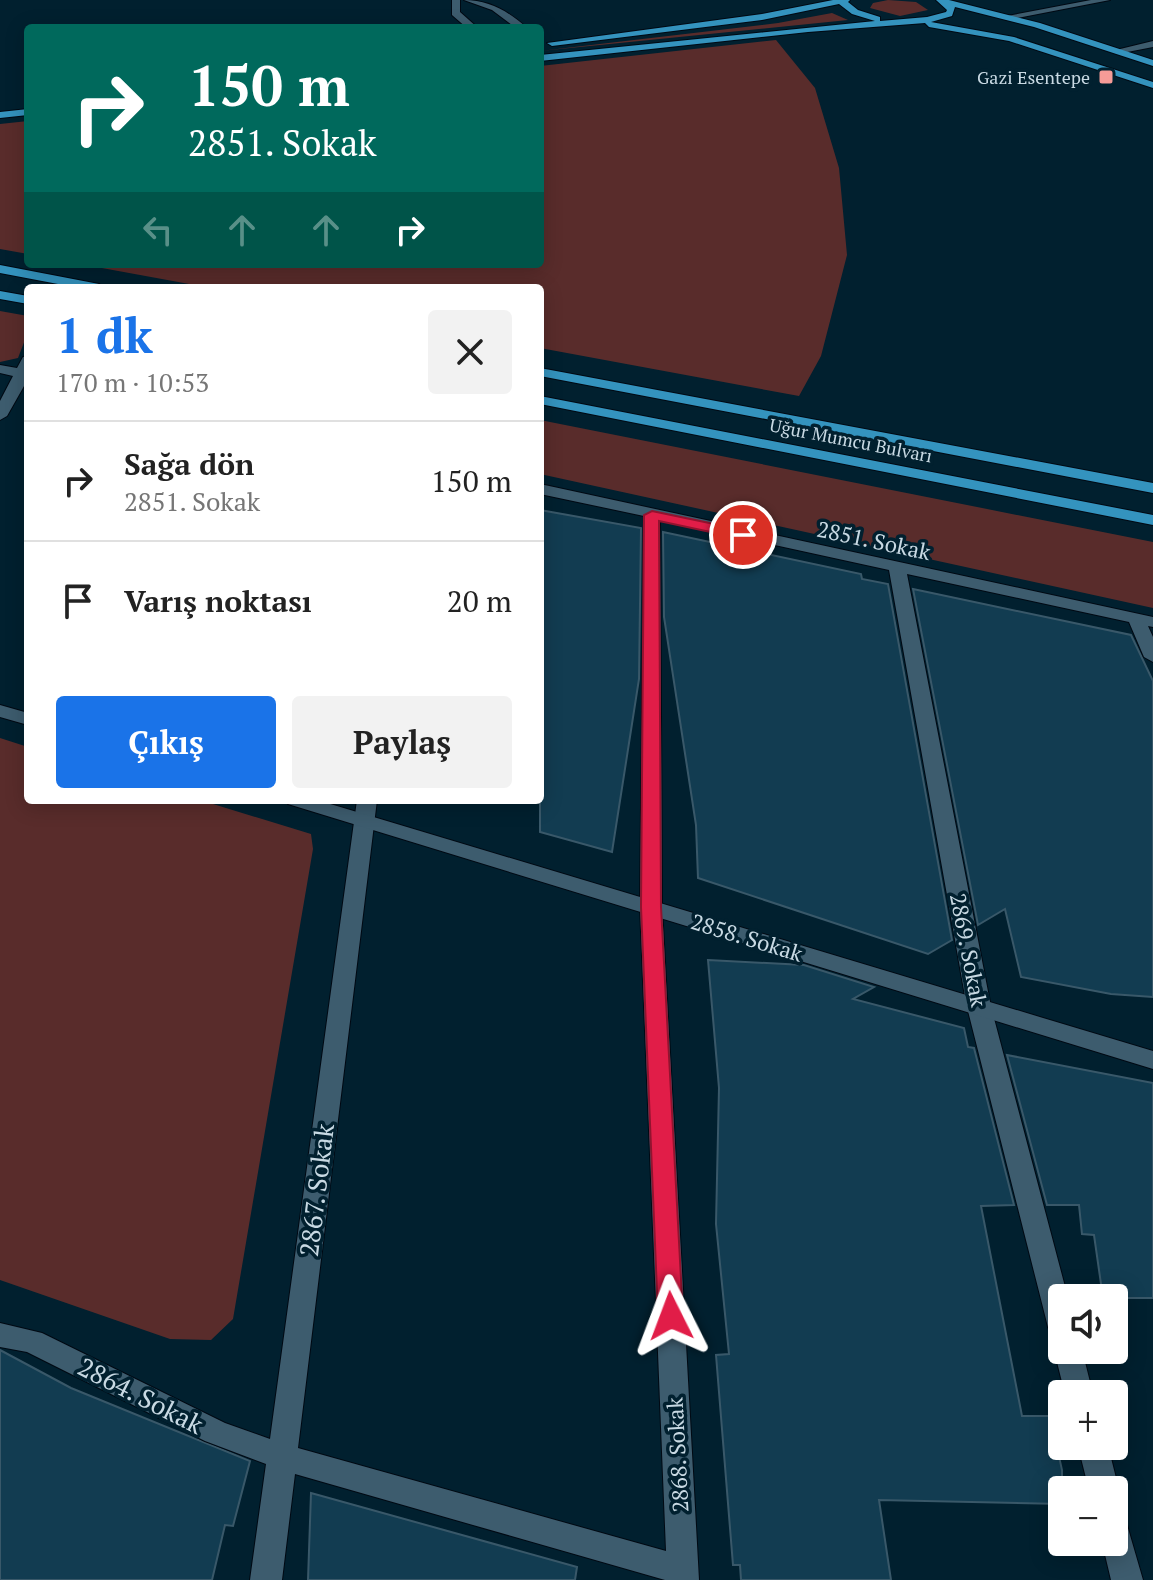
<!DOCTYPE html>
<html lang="tr">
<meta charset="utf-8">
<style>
body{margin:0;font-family:"PT Serif",serif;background:#f2f2f2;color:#222;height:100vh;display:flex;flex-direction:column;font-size:30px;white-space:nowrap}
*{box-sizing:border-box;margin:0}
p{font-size:26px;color:#767676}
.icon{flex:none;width:44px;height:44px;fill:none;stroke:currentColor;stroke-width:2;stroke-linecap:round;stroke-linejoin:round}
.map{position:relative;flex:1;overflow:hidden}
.drawer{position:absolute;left:24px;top:284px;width:520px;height:520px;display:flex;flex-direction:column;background:#fff;border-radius:8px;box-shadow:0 4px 20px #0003}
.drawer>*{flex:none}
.banner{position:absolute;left:24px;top:24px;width:520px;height:244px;border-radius:8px;box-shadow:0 4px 20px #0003;background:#00695c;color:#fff;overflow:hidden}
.tools{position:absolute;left:1048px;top:1284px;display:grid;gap:16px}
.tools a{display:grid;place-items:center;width:80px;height:80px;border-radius:8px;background:#fff;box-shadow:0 4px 20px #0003;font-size:40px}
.pin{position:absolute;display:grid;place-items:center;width:68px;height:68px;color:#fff;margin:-34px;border:4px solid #fff;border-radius:50%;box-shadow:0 2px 8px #0007}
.me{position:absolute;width:88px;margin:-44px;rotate:357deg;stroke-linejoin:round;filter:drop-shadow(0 0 6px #0008)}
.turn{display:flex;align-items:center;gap:28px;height:168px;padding:0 32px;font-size:36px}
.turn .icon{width:104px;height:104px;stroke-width:2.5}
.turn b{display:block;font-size:56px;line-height:68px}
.lanes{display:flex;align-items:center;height:76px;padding:0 32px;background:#0003;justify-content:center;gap:40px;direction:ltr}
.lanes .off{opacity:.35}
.round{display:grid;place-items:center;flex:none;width:84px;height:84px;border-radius:8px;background:#f2f2f2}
.headline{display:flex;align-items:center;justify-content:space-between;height:136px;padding:0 32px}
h1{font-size:48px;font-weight:700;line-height:60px;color:#1a73e8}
.cta{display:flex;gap:16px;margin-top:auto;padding:16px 32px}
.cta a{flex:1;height:92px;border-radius:8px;background:#1a73e8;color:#fff;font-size:32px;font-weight:700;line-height:92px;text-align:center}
.cta a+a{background:#f2f2f2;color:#222}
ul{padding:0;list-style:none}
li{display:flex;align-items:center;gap:24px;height:120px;padding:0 32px;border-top:2px solid #e0e0e0}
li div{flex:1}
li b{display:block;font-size:30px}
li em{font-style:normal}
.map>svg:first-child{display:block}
.green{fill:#592c2b}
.building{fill:#123c51;stroke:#395869;stroke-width:2}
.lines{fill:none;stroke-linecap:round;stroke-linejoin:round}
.service-casing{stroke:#000913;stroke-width:2}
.minor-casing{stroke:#000913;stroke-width:2}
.tertiary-casing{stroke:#000913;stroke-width:2}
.primary-casing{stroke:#000913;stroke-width:2}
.service{fill:#3d5c6e;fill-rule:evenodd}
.minor{fill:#3d5c6e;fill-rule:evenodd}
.tertiary{fill:#3d5c6e;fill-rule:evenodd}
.primary{fill:#3493be;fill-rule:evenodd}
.route{fill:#e11d48;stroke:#92132f;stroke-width:2}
.poi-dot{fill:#f59b97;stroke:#01202f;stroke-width:3}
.labels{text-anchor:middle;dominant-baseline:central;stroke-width:7;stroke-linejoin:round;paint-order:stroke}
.far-poi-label{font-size:18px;fill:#c8d9e3;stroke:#01202f;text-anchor:end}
.far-street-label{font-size:18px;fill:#c8d9e3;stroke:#01202f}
.street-label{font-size:22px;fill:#c8d9e3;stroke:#01202f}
.near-street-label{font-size:26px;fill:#c8d9e3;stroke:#01202f}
</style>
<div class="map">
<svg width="1153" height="1580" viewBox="0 0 1153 1580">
<rect width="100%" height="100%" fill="#01202f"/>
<path class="green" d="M888 0 916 2 928 10 900 16 870 8 873 3Z
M832 13 848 20 540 51 778 23Z
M776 40 815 88 839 168 847 255 821 356 799 396 540 348V288H211L80 264H540V66Z
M28 121V254L0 249V124Z
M0 311 28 316V332L18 358 0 362Z
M540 420 1153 542V608L540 474Z
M0 738 28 747V800H200L311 834 313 849 233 1319 211 1340 170 1339 0 1280Z"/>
<path class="building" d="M540 510 641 528 639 679 612 852 540 832Z
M663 532 861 574 862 579 888 584 952 940 928 954 698 878 696 825 664 617Z
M913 589 1131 635 1153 681V997L1111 994 1021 977 1005 909 978 925Z
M708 960 804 965 874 987 853 999 964 1028 968 1047 974 1048 1014 1205 981 1206 1022 1416H1050L1062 1470V1504L879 1500 891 1580H741L740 1565H733L716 1355 729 1354 716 1224 719 1088Z
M1007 1055 1153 1083V1298H1103L1094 1235 1082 1234 1079 1205H1047Z
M0 1350 71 1388 250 1461 233 1526 225 1525 212 1580H0Z
M311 1493 577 1567 575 1580H308Z"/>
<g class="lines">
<g class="service-casing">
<path id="service" d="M452 0H460V12L478 28H467L452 15Z
M464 0C489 0 508 11 527 28H516L492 10Z"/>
</g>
<g class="minor-casing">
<path id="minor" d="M1091 0H1110L1007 20 1002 17Z
M1153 41V47L1117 54 1112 51Z
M28 356V379L7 416 0 420V401L13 376 0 373V365L17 368 23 357Z
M540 484 1153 617V627L1148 626 1153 637V662L1144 657 1129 622 907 574 991 1007 1068 1298H1062V1339L1052 1335 1048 1327 967 1007 889 570 660 520 662 907 699 1580H665L295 1474 282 1580H250L266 1464 205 1441 27 1352 0 1347V1323L42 1333 225 1423 270 1439 357 800H377L298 1448 666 1551 640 907 644 516 540 494Z
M1062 1340V1350H1082L1093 1394H1065L1054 1350Z
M1078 1446H1108L1119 1490 1115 1500 1114 1490H1089Z
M1114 1514 1125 1518 1143 1580H1111L1102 1542H1114Z"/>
</g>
<g class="tertiary-casing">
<path id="tertiary" d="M0 705 28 713V725L0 717Z
M285 800H317L1153 1051V1069L288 804Z"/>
</g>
<g class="primary-casing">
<path id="primary" d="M833 0H850L848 2 858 10 880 17V21L927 17 946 12 947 10 936 0H949L1040 23 1153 60V66L1034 27 955 7 952 16 931 22 1014 37 1153 82V88L1009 41 929 27 925 23 808 32 540 61V55L875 21 852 14 839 4 762 20 552 46 547 43 762 14Z
M28 109V115L0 118V112Z
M0 265 99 284 105 288H79L0 273Z
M0 291 28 296V304L0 299Z
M540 368 1153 483V493L540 376Z
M540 396 1153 515V525L540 404Z"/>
</g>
<use href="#service" class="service"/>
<use href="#minor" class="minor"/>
<use href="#tertiary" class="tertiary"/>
<use href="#primary" class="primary"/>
</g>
<path class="route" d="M652 511 743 530 750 535 743 539 659 521 661 907 683 1316 679 1323 671 1327 662 1323 658 1316 641 907 644 515Z"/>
<rect class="poi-dot" x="1098" y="69" width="16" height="16" rx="4"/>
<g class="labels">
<g class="far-poi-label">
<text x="1090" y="77">Gazi Esentepe</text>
</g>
<g class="far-street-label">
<text transform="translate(851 440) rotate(11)">Uğur Mumcu Bulvarı</text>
</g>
<g class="street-label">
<text transform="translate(874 540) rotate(12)">2851. Sokak</text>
<text transform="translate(747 937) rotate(17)">2858. Sokak</text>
<text transform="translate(969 950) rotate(79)">2869. Sokak</text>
<text transform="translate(677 1455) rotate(-93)">2868. Sokak</text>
</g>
<g class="near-street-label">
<text transform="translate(316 1190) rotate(-83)">2867. Sokak</text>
<text transform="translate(141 1395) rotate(27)">2864. Sokak</text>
</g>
</g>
</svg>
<div class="tools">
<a><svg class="icon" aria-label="sound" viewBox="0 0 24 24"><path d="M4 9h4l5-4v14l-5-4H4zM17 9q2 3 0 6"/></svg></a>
<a>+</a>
<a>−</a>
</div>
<div class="pin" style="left:743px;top:535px;background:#d93025"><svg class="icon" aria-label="arrive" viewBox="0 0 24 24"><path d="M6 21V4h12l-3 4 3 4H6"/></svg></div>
<svg class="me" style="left:671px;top:1316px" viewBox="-20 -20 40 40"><path d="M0-17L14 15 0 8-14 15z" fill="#e11d48" stroke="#fff" stroke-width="4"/></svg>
<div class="banner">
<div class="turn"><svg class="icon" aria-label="right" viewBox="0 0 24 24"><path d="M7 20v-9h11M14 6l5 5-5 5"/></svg><div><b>150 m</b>2851. Sokak</div></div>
<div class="lanes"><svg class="icon off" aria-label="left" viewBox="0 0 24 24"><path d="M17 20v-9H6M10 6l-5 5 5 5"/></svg><svg class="icon off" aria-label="ahead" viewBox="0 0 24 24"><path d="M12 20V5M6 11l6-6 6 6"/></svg><svg class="icon off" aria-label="ahead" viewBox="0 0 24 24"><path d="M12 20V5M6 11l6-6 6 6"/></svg><svg class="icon" aria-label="right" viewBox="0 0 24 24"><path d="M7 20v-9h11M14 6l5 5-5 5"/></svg></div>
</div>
<section class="drawer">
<div class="headline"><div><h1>1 dk</h1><p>170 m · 10:53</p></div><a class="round"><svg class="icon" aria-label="close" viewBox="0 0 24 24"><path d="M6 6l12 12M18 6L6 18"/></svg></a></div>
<ul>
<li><svg class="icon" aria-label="right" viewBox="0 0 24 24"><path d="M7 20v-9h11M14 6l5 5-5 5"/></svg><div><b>Sağa dön</b><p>2851. Sokak</p></div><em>150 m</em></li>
<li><svg class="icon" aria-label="arrive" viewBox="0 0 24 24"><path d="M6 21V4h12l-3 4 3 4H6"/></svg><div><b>Varış noktası</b></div><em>20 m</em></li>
</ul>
<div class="cta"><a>Çıkış</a><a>Paylaş</a></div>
</section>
</div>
